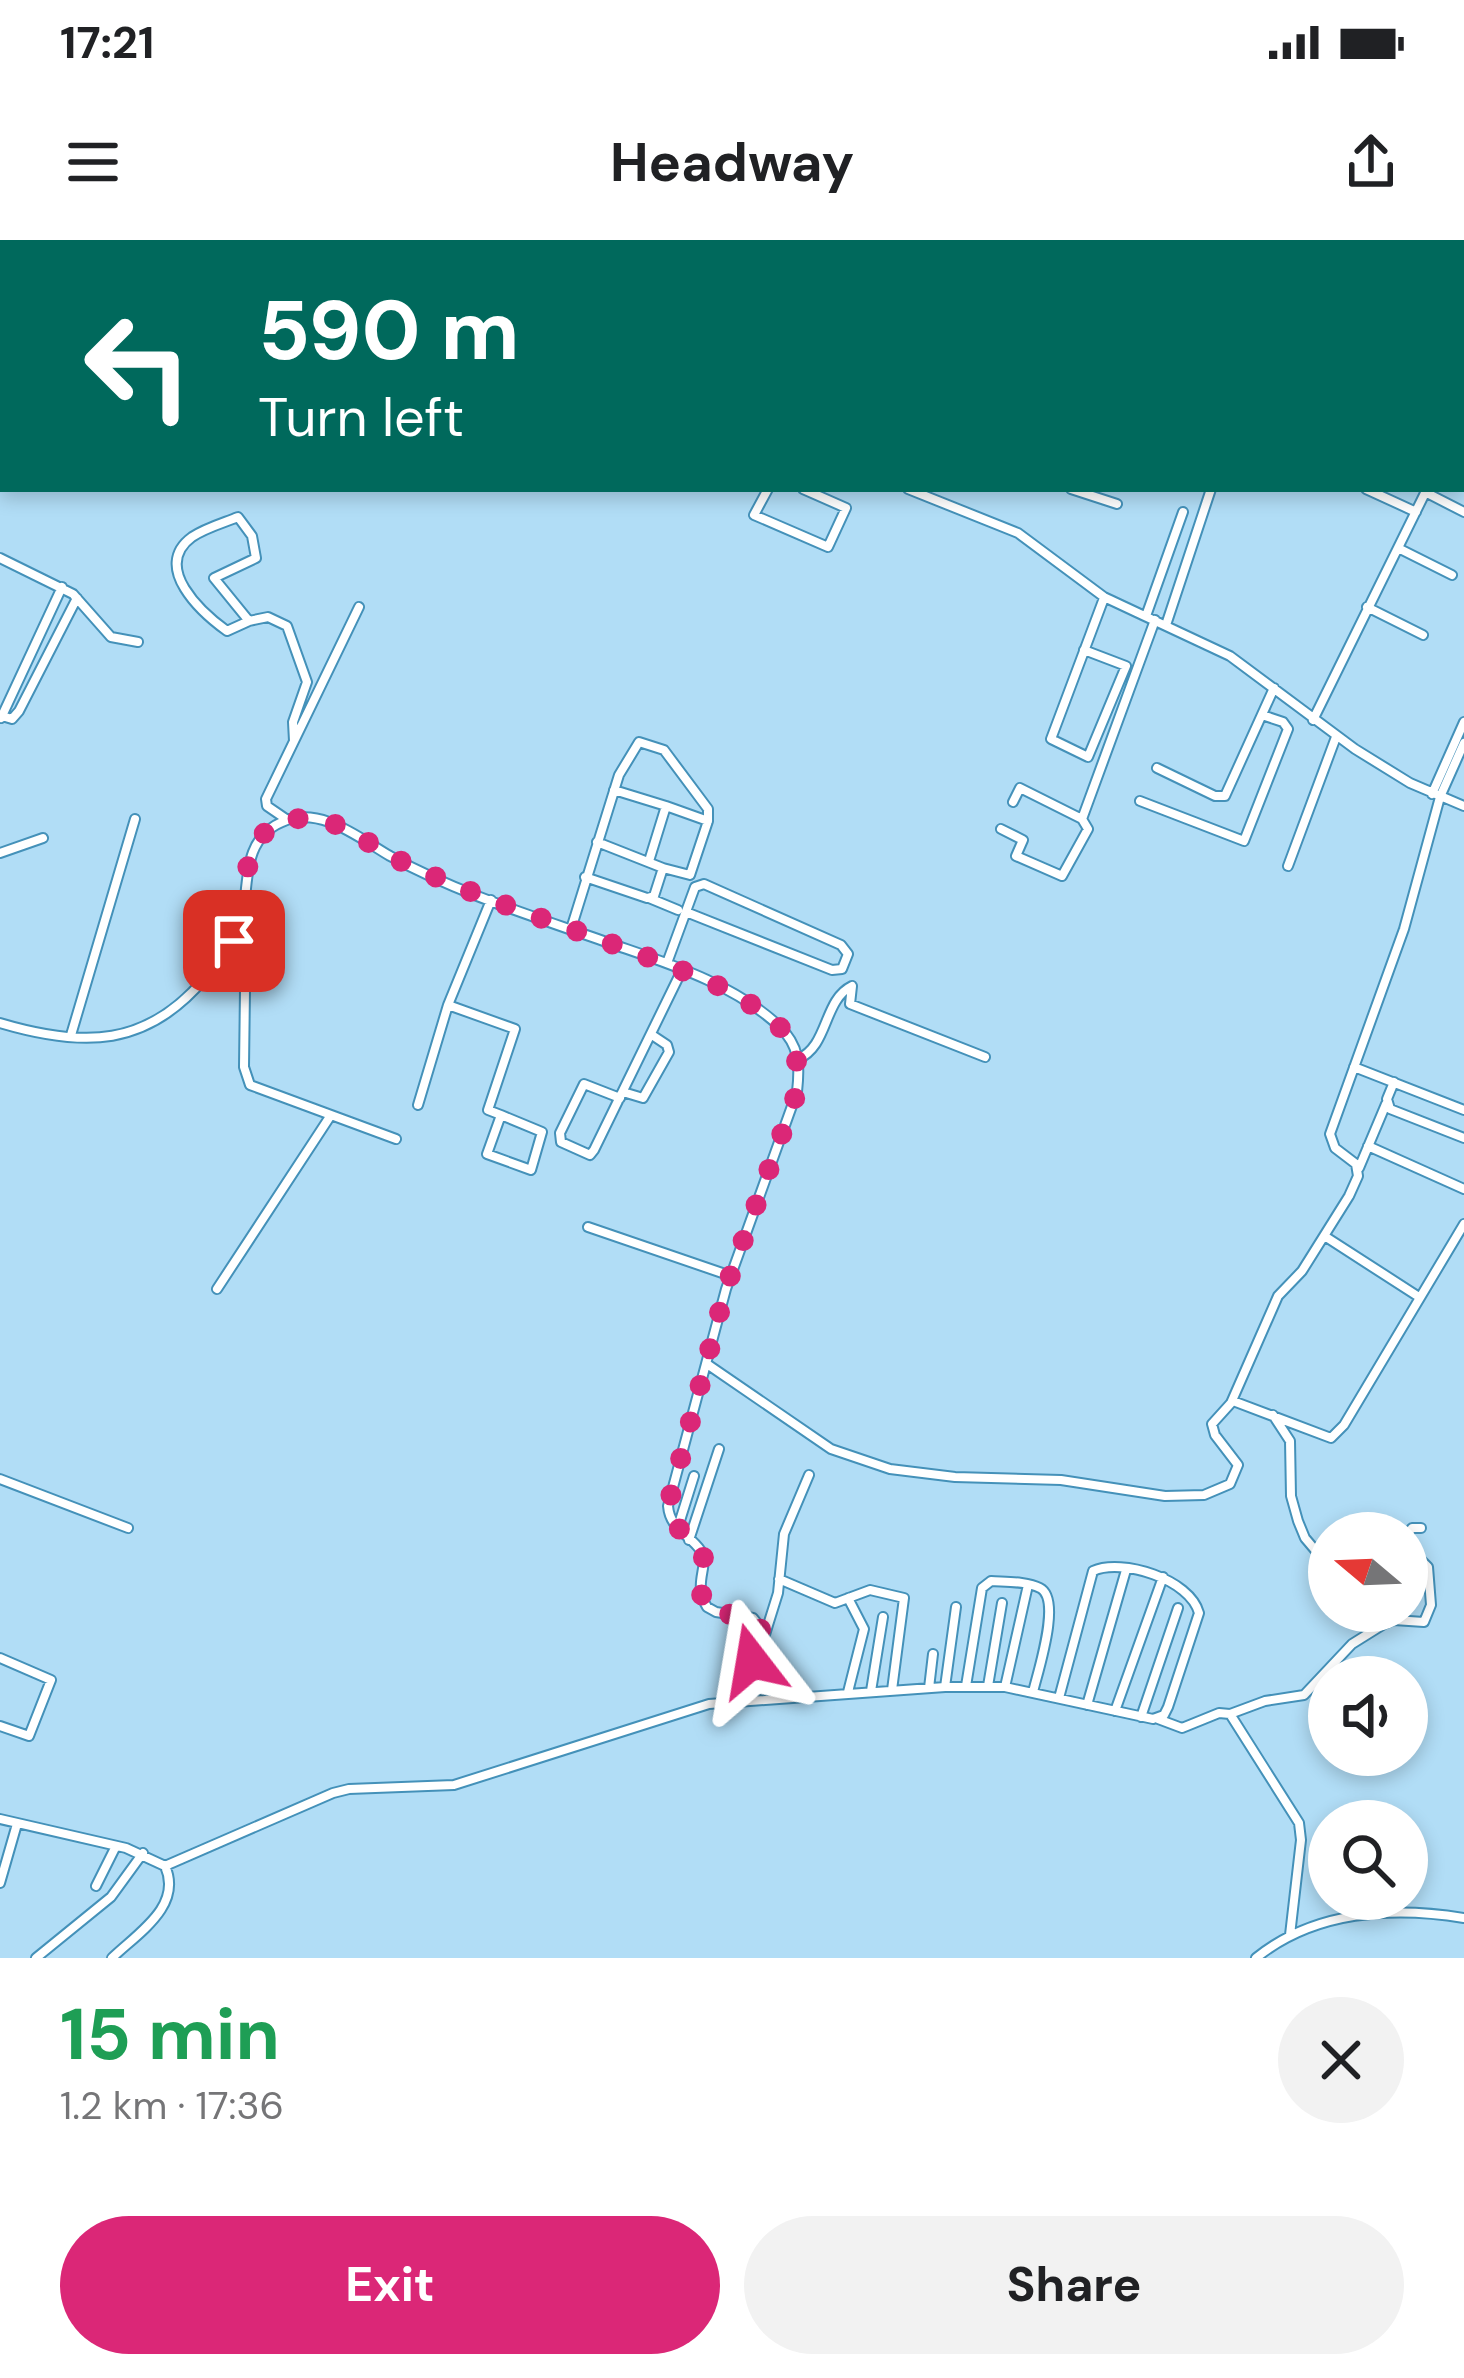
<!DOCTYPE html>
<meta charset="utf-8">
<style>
body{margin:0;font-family:"DM Sans",sans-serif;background:#f2f2f2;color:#202124;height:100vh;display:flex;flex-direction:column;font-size:45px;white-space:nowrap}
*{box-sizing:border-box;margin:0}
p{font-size:39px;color:#757577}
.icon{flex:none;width:66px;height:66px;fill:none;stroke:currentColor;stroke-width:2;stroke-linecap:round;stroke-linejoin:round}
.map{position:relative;height:1718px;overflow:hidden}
.side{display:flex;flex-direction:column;background:#fff;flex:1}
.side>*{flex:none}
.hud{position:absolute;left:0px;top:0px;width:1464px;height:252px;box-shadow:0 6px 18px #0003;background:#00695c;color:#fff;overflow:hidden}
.needle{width:78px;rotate:289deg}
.tools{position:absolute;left:1308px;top:1272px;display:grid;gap:24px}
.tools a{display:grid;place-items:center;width:120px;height:120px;border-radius:50%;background:#fff;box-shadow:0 6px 18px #0003;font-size:60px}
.pin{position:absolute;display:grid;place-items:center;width:102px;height:102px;color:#fff;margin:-51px;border-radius:24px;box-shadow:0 6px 18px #0006}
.me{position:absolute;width:132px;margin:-66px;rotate:346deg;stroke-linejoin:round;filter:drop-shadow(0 0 9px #0008)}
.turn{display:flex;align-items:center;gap:42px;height:252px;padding:0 60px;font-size:54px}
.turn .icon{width:156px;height:156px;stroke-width:2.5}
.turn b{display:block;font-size:84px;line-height:102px}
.round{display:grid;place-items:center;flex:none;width:126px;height:126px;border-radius:63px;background:#f2f2f2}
.headline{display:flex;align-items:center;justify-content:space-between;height:204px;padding:0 60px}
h1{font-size:72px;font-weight:700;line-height:90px;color:#1e9e55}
.action{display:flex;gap:24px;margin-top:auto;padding:24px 60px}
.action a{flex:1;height:138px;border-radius:72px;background:#db2777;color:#fff;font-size:48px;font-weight:700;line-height:138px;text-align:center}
.action a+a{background:#f2f2f2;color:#202124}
.status{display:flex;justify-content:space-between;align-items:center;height:84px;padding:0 60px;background:#fff;direction:ltr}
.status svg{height:33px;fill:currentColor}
header{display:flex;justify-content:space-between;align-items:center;height:156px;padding:0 60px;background:#fff;font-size:54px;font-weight:700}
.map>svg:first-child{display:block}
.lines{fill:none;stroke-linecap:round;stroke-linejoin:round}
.minor-casing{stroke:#4491b9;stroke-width:12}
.minor{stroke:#fff;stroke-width:8}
.route{stroke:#db2777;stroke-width:21;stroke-dasharray:0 37.8}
</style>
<div class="status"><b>17:21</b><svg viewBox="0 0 49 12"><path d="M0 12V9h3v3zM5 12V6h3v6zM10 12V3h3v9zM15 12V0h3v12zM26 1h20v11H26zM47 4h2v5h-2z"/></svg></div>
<header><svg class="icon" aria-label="menu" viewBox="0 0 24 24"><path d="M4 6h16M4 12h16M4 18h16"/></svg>Headway<svg class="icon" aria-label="share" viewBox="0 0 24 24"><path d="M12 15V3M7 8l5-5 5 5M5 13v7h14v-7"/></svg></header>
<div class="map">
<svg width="1464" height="1718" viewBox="0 0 1464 1718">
<rect width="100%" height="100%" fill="#b1ddf6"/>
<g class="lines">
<g class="minor-casing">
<path id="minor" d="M435 0 442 3
M30 3V0
M85 3V0
M127 3 128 0
M144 3V0
M185 3 186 0
M245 3V0
M305 3V0
M706 3 707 0
M767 3V0
M1030 3V0
M1461 31 1464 32
M0 43 3 44
M1461 69 1464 62
M0 90 3 79
M1461 95 1464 97
M1461 127 1464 128
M1461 161 1464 163
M1461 175 1464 169
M1461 214 1464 216
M768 249 754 275 828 307 846 268 803 249
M908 249 1018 293 1104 357 1230 416 1355 509 1410 543 1464 566
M1071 249 1117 264
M1366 249 1416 272
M1425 252 1464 272
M238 277 252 296 256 318 214 338 249 381 227 391C202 373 151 327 192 297 205 288 223 283 238 277Z
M1398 308 1452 335
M0 318 73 354 111 397 138 402
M1367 367 1423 395
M1146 376 1183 272
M249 381 268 377 287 386 307 442 293 482 294 501
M1166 385 1211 249
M1084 410 1126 426 1088 517 1051 499 1104 358
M2 476 12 479 19 471 77 358
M1 478 62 347
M1313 480 1427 249
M1157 528 1215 556H1225L1274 448
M614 550 666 566
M1432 554 1464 482
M1140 561 1244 601 1288 489 1283 482 1262 475
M1013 562 1020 548 1082 579 1155 380
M286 579 267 566 266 559 359 367
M1001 589 1023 600 1016 616 1062 636 1088 589 1082 579
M0 613 43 598
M649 621 666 566 708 581 690 635 663 628
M1288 626 1336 497
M585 637 647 658 654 656 663 628 597 602
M649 658 678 670
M491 660 448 765 515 789 488 870 501 875 487 914 531 930 542 892 501 875
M571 689 619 535 639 502 664 510 708 569V581
M234 701 245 750 244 827 250 845 396 899
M667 723 695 647 704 644 841 705 848 714 842 729 832 730 686 672
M0 783C84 808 147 807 205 738 218 722 235 706 241 686 250 650 239 600 282 582 320 565 359 598 390 616 461 655 542 679 618 706 673 725 735 745 779 786 800 806 800 825 797 852L726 1049 668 1266C670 1290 690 1294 701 1311 710 1327 692 1342 707 1367L716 1372 753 1378 761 1388 744 1449 736 1461
M71 795 135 579
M798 819C829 806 823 760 852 746L850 764 985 817
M1354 827 1464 870
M1394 842 1387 859 1390 869 1464 898
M623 852 643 858 669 812 667 805 652 795
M620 858 584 844 560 893 561 902 590 915 594 910 682 730
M418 865 448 765
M1368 906 1464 949
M1359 928 1386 864
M588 987 731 1036
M1326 997 1419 1057
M217 1049 331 875
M707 1124 831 1209 890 1229 955 1237 1061 1240 1165 1256 1204 1255 1230 1244 1238 1225 1215 1195 1212 1184 1231 1163 1278 1056 1302 1031 1349 956 1358 936 1356 924 1335 908 1330 894 1404 689 1440 557 1464 503
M1233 1161 1331 1198 1344 1185 1464 984
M1273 1175 1290 1201 1291 1256 1298 1281 1305 1298 1316 1311H1329
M0 1239 128 1288
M678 1287 694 1236
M1407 1295 1412 1288H1421
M689 1300 719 1209
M779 1339 835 1363 870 1350 904 1358 892 1450
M1028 1345 1005 1447 1153 1479 1164 1475 1168 1467 1199 1373C1190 1339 1122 1318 1093 1331L1059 1458
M763 1401 778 1353 784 1294 809 1235
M0 1418 51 1440 29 1496 0 1486
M966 1446 982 1348 991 1341C1005 1342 1027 1341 1040 1348 1062 1359 1038 1431 1033 1452
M988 1446 1002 1363
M945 1447 956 1367
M929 1448 933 1414
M871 1451 883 1377
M848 1452 864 1389 848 1358
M1087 1465 1126 1330
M1115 1471 1163 1337
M1230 1474 1265 1461 1304 1455 1352 1404 1384 1384 1394 1380 1424 1382 1431 1365 1428 1327 1407 1306
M1141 1477 1178 1368
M1158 1479 1182 1488 1219 1473 1230 1474 1299 1583 1301 1600 1290 1695
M0 1579 126 1608 165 1626C183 1666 138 1693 112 1718
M165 1626 333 1553 349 1549 454 1545 709 1464 945 1447H1005
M0 1643 17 1584
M96 1646 116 1606
M36 1718 111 1657 143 1613
M1256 1718C1314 1671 1392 1666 1464 1678"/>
</g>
<use href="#minor" class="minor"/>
</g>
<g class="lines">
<path class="route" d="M234 701C249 667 237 615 269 589 284 577 303 577 322 581 347 585 366 602 387 614 403 623 421 630 438 638 531 678 629 706 723 748 770 775 804 792 797 852L726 1048 668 1266C670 1290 690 1293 701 1311 710 1326 693 1342 706 1367L716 1372 753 1378 761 1388 752 1421"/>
</g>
</svg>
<div class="tools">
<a><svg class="needle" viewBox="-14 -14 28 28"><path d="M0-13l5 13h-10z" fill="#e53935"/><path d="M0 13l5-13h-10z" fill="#757577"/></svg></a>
<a><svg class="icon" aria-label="sound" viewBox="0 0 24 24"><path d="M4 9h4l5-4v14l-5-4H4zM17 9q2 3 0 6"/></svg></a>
<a><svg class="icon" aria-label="search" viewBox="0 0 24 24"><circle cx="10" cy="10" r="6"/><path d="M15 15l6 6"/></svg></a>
</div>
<div class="pin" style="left:234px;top:701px;background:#d93025"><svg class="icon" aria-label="arrive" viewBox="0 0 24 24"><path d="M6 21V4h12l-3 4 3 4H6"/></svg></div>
<svg class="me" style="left:752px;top:1421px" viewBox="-20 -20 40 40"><path d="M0-17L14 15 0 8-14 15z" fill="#db2777" stroke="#fff" stroke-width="4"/></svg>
<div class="hud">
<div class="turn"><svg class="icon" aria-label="left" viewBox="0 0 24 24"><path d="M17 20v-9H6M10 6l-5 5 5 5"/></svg><div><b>590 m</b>Turn left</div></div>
</div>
</div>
<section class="side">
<div class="headline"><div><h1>15 min</h1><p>1.2 km · 17:36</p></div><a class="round"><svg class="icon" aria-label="close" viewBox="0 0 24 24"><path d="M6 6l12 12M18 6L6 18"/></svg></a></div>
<div class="action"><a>Exit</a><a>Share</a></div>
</section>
